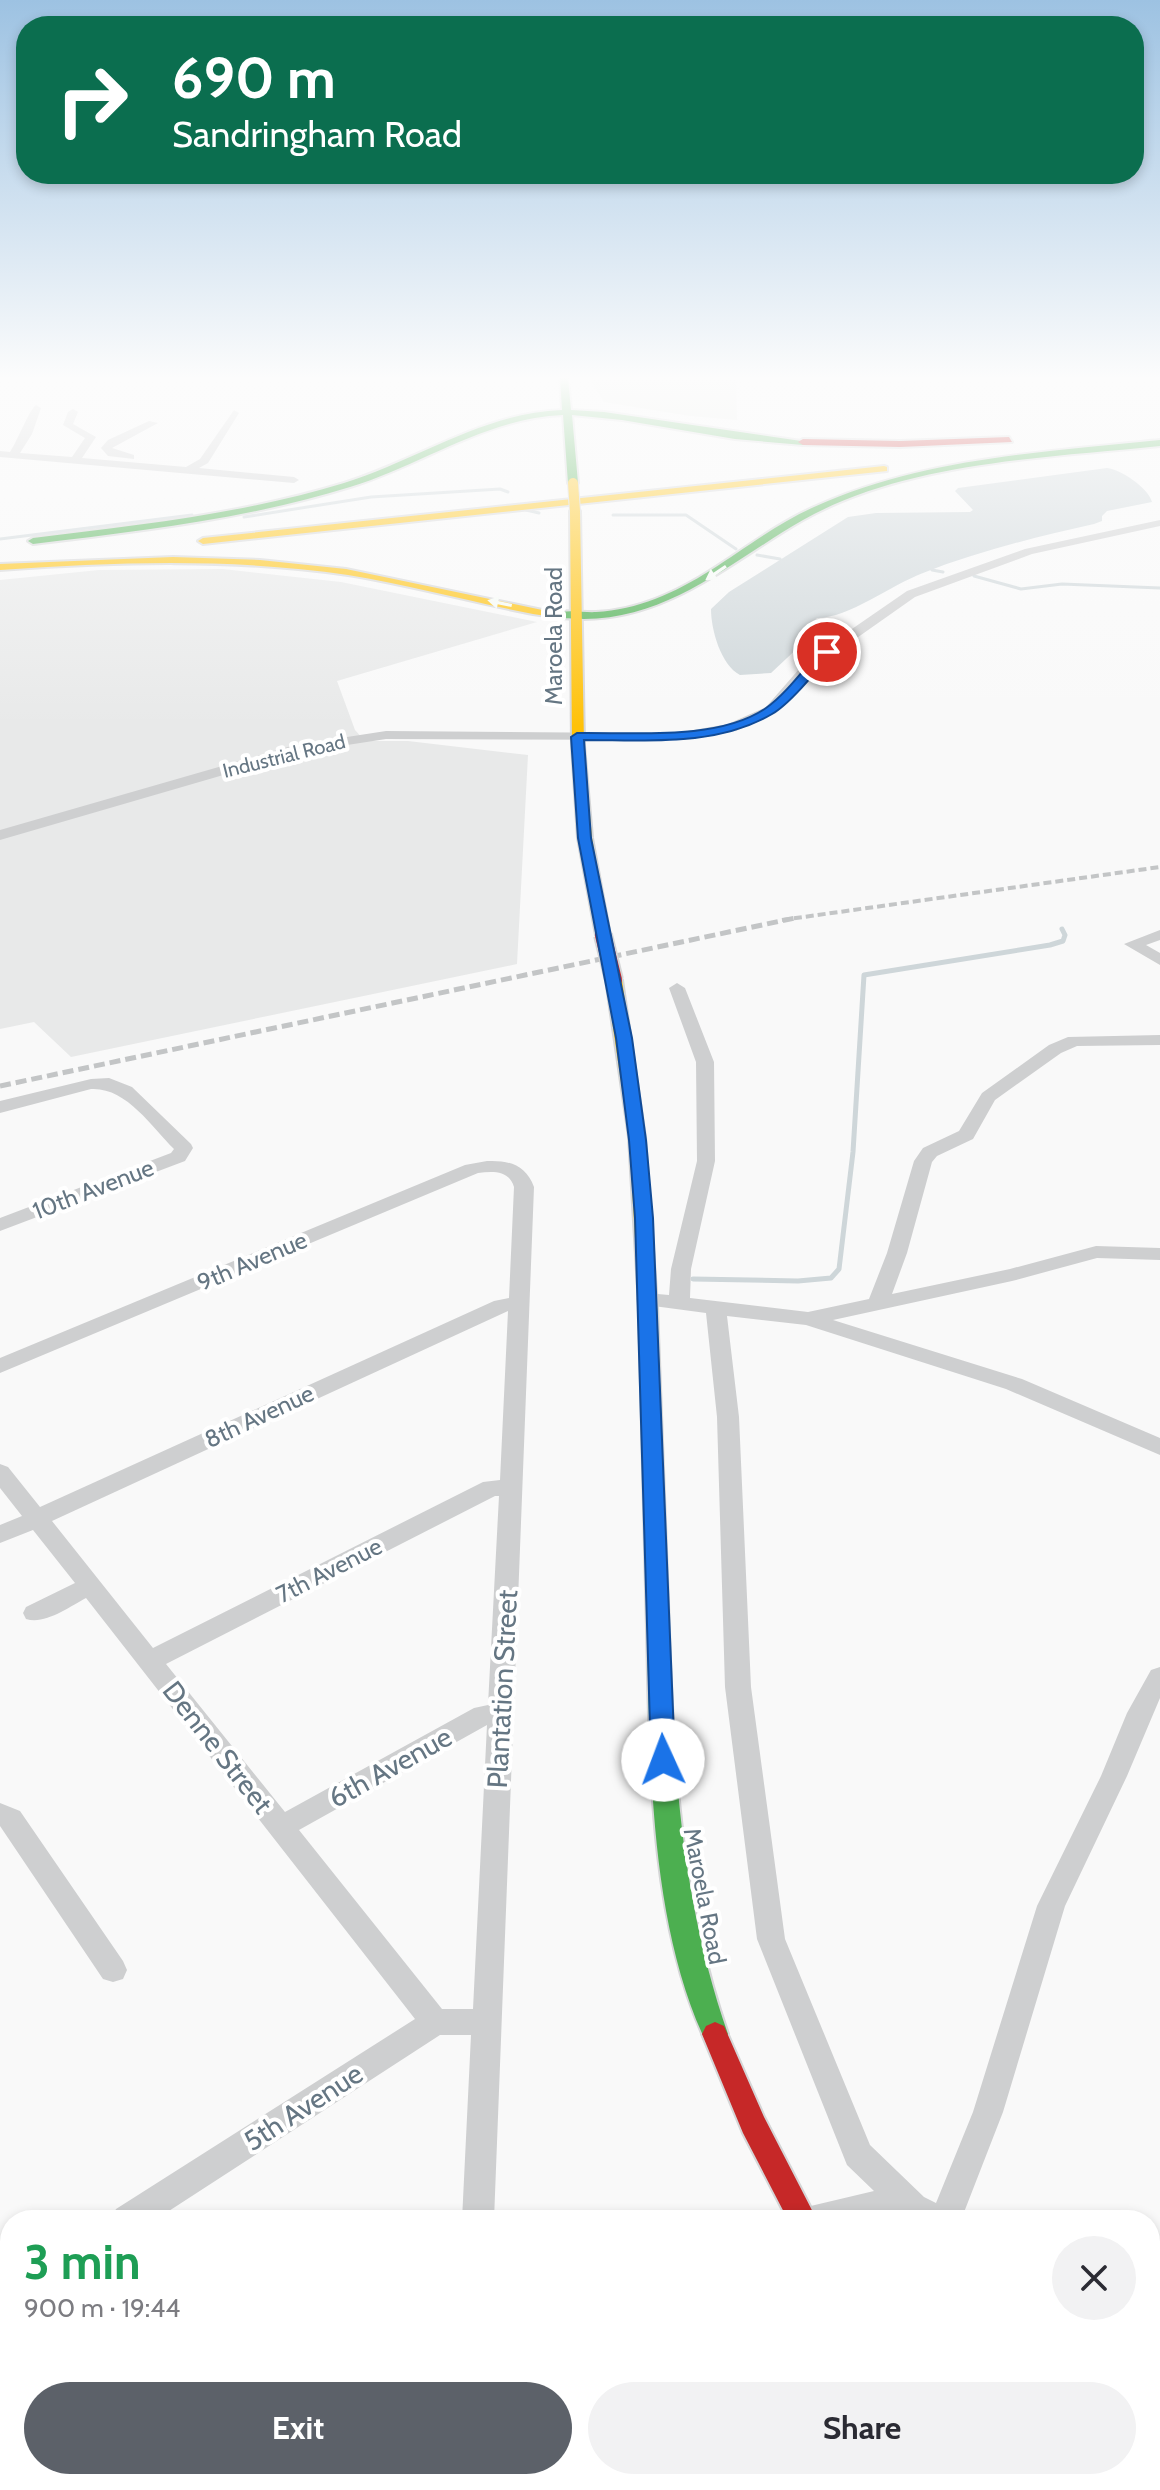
<!DOCTYPE html>
<meta charset="utf-8">
<style>
body{margin:0;font-family:Cabin,sans-serif;background:#f2f2f3;color:#2b2b33;height:100vh;display:flex;flex-direction:column;font-size:30px;white-space:nowrap}
*{box-sizing:border-box;margin:0}
p{font-size:26px;color:#7c7c81}
.icon{flex:none;width:44px;height:44px;fill:none;stroke:currentColor;stroke-width:2;stroke-linecap:round;stroke-linejoin:round}
.map{position:relative;flex:1;overflow:hidden}
.sheet{position:absolute;left:0px;top:2210px;width:1160px;height:280px;display:flex;flex-direction:column;background:#fff;border-radius:32px 32px 0 0;box-shadow:0 4px 12px #0003}
.sheet>*{flex:none}
.top-card{position:absolute;left:16px;top:16px;width:1128px;height:168px;border-radius:32px;box-shadow:0 4px 12px #0003;background:#0b6e4f;color:#fff;overflow:hidden}
.pin{position:absolute;display:grid;place-items:center;width:68px;height:68px;color:#fff;margin:-34px;border:4px solid #fff;border-radius:50%;box-shadow:0 2px 8px #0007}
.me{position:absolute;width:88px;margin:-44px;rotate:358deg;stroke-linejoin:round;filter:drop-shadow(0 0 6px #0008)}
.turn{display:flex;align-items:center;gap:28px;height:168px;padding:0 24px;font-size:36px}
.turn .icon{width:104px;height:104px;stroke-width:2.5}
.turn b{display:block;font-size:56px;line-height:68px}
.round{display:grid;place-items:center;flex:none;width:84px;height:84px;border-radius:42px;background:#f2f2f3}
.head{display:flex;align-items:center;justify-content:space-between;height:136px;padding:0 24px}
h1{font-size:48px;font-weight:700;line-height:60px;color:#1e9e55}
.primary-button{display:flex;gap:16px;margin-top:auto;padding:16px 24px}
.primary-button a{flex:1;height:92px;border-radius:48px;background:#5c6169;color:#fff;font-size:32px;font-weight:700;line-height:92px;text-align:center}
.primary-button a+a{background:#f2f2f3;color:#2b2b33}
.map>svg:first-child{display:block}
.built{fill:#e8e9e9}
.green{fill:#e8ebe6}
.water{fill:#ced6d9}
.lines{fill:none;stroke-linecap:round;stroke-linejoin:round}
.stream-far1{stroke:#ced6d9;stroke-width:3}
.stream{stroke:#ced6d9;stroke-width:5}
.fast-casing{stroke:#d5d6d7;stroke-width:4}
.slow-casing{stroke:#d5d6d7;stroke-width:4}
.jam-casing{stroke:#d5d6d7;stroke-width:4}
.street{fill:#cecfd0;fill-rule:evenodd}
.fast{fill:#4caf50;fill-rule:evenodd}
.slow{fill:#ffc107;fill-rule:evenodd}
.jam{fill:#c62828;fill-rule:evenodd}
.rail-far1{stroke:#c3c5c6;stroke-width:4;stroke-dasharray:8 4;stroke-linecap:butt}
.rail{stroke:#c3c5c6;stroke-width:5;stroke-dasharray:11 5;stroke-linecap:butt}
.slow-bridge-casing{stroke:#d5d6d7;stroke-width:12;stroke-linecap:butt}
.jam-bridge-casing{stroke:#d5d6d7;stroke-width:20;stroke-linecap:butt}
.slow-bridge{stroke:#ffc107;stroke-width:10}
.jam-bridge{stroke:#c62828;stroke-width:16}
.oneway{fill:#f6fbf6}
.route{fill:#1a73e8;stroke:#114b97;stroke-width:2}
.labels{text-anchor:middle;dominant-baseline:central;stroke-width:8;stroke-linejoin:round;paint-order:stroke}
.far-street-label{font-size:20px;fill:#657683;stroke:#fff}
.street-label{font-size:24px;fill:#657683;stroke:#fff}
.near-street-label{font-size:28px;fill:#657683;stroke:#fff}
</style>
<div class="map">
<svg width="1160" height="2490" viewBox="0 0 1160 2490">
<rect width="100%" height="100%" fill="#f9f9f9"/>
<path class="built" d="M223 569 341 582 537 622 337 681 355 730 365 741H408L528 755 517 964 71 1057 34 1022 0 1029V580L99 570Z"/>
<path class="green" d="M589 378H736L737 420 690 416 604 402Z"/>
<path class="water" d="M1107 468C1121 469 1149 489 1152 502L1107 511 1102 516V521L1094 524C1036 537 979 551 923 573 891 585 849 618 817 618L815 620 819 628 771 673 740 675C721 665 711 630 711 609L729 592 848 517 876 513 970 512 973 510 955 491 958 488Z"/>
<g class="lines">
<path class="stream-far1" d="M526 510 539 513
M613 515H686L736 549
M244 517 371 497 500 489 508 492
M0 539 192 515
M757 555 780 559
M932 570 943 572
M974 576 1021 589 1062 584 1160 588"/>
<path class="stream" d="M693 1279 798 1281 831 1278 839 1269 853 1152 864 975 1050 945 1063 941 1065 935 1062 929"/>
<g class="fast-casing">
<path id="fast" d="M560 378H568L571 410 604 412 808 442 803 445 735 439 622 420 572 415 578 483 573 486 568 483 563 415C486 418 422 465 350 487 247 519 140 531 33 544L28 541 33 538C138 525 243 514 344 483 418 460 483 413 562 410Z
M1160 440V446C1045 458 906 462 803 520 733 560 670 619 584 619 574 618 562 620 554 615 565 608 583 613 596 612 616 611 637 606 655 599 713 577 758 532 814 507 922 458 1044 452 1160 440Z
M648 1300 657 1306C661 1405 665 1504 668 1603 673 1754 678 1890 728 2034L724 2042 715 2046 706 2042C649 1922 650 1759 647 1629 644 1521 642 1414 639 1306Z"/>
</g>
<g class="slow-casing">
<path id="slow" d="M884 466 887 467V471L203 544 198 541 203 538Z
M575 508 580 511 584 746 592 838 610 935 603 939 596 935 578 838 572 746 570 511Z
M173 557 260 560 346 569 566 615 560 618 533 614C471 602 410 585 348 575 232 558 116 562 0 570V564Z
M614 975 622 980 645 1137 657 1306 648 1312 639 1306 629 1137 606 980Z
M1036 2480H1075L1079 2490H1040Z"/>
</g>
<g class="jam-casing">
<path id="jam" d="M1009 437 1012 442 900 447 803 445 798 442 803 439 900 441Z
M715 2022 724 2026 764 2117 817 2220H788L743 2133 702 2034 706 2026Z
M975 2480H1015L1019 2490H979Z"/>
</g>
<path class="street" d="M36 405 41 408 32 434 20 453 72 457 85 438 63 425 68 412 73 409 78 412 73 424 96 437 82 458 186 467 200 459 234 410 239 413 208 463 199 468 294 477 299 480 294 483 0 457V451L10 452C18 440 29 410 36 405Z
M149 421 158 423 112 448 134 455V459L108 456 101 448 108 440Z
M1160 520V526L1032 554 915 597 817 666 776 713 736 731 682 740 386 739 302 752 0 840V830L295 745 386 731 635 733 682 732 728 724 766 707 807 660 907 591 1025 549Z
M1160 930V940L1146 945 1160 953V965L1124 944Z
M677 983 685 988 714 1062 715 1161 691 1269 690 1298 808 1312 869 1299 887 1253 914 1161 923 1148 959 1131 982 1093 1049 1045 1068 1037 1160 1035V1045L1077 1046 1061 1053 995 1100 973 1139 937 1156 932 1162 907 1253 892 1294 1010 1269 1096 1246 1160 1248V1260L1097 1258 1012 1281 833 1320 1022 1379 1160 1438V1455L1006 1389 806 1325 727 1316 739 1417 751 1687 785 1939 870 2145 924 2197 936 2203 973 2112 1037 1906 1101 1776 1127 1713 1151 1670 1160 1667V1698L1127 1776 1065 1906 1003 2112 961 2220H905L897 2213 880 2220H793L798 2209 874 2191 847 2165 757 1939 725 1687 717 1417 706 1313 646 1305 636 1299 646 1293 669 1295 671 1269 697 1161 696 1062 669 988Z
M109 1078 132 1087 191 1144 193 1148 185 1161 0 1231V1218L171 1153 174 1149C151 1126 126 1087 91 1089L0 1113V1101L91 1079Z
M487 1161C509 1160 526 1165 534 1187L494 2220H462L471 2035H440L155 2220H111L116 2209 415 2019 86 1598C69 1607 45 1625 26 1619L23 1613 26 1607 75 1583 33 1530 0 1543V1525L22 1516 0 1488V1464L8 1467 40 1507 494 1301 509 1298 514 1187C509 1170 493 1171 478 1173L0 1373V1358L465 1165ZM508 1311 500 1480 483 1482 153 1648 52 1521ZM495 1496H499L488 1705 474 1708 285 1812 166 1664ZM487 1725 473 2009H442L299 1830Z
M0 1803 20 1811 123 1961 127 1970 123 1979 113 1982 103 1979 0 1826Z
M1150 2249 1160 2251V2283L1150 2281Z
M0 2255 10 2259V2306L0 2302Z
M291 2480H335L331 2490H287Z
M450 2480H484L483 2490H449Z"/>
<use href="#fast" class="fast"/>
<use href="#slow" class="slow"/>
<use href="#jam" class="jam"/>
<path class="rail-far1" d="M782 920 1160 867"/>
<path class="rail" d="M0 1086 795 918"/>
<g class="slow-bridge-casing">
<path id="slow-bridge" d="M573 483 575 511"/>
</g>
<g class="jam-bridge-casing">
<path id="jam-bridge" d="M603 935 614 980"/>
</g>
<use href="#slow-bridge" class="slow-bridge"/>
<use href="#jam-bridge" class="jam-bridge"/>
</g>
<defs><path id="oneway-solid" d="M-6-.8H1V-3.2L6.5 0L1 3.2V.8H-6Z" transform="scale(2)"/></defs>
<g class="oneway">
<use href="#oneway-solid" transform="translate(716 573) rotate(146)"/>
<use href="#oneway-solid" transform="translate(500 603) rotate(-168)"/>
</g>
<linearGradient id="sky" x2="0" y2="1"><stop stop-color="#9dc2e2"/><stop offset="0.52" stop-color="#fcfcfc"/><stop offset="1" stop-color="#fcfcfc" stop-opacity="0"/></linearGradient>
<rect width="1160" height="727" fill="url(#sky)"/>
<path class="route" d="M822 649 832 652C818 669 791 703 772 714 716 747 647 740 584 740L591 838 632 1038 646 1140 653 1218 675 1760 671 1767 663 1769 654 1767 651 1760 635 1218 629 1140 616 1038 578 838 571 737 577 733C633 732 718 741 766 708 787 693 805 667 822 649Z"/>
<g class="labels">
<g class="far-street-label">
<text transform="translate(284 756) rotate(-14)">Industrial Road</text>
</g>
<g class="street-label">
<text transform="translate(553 636) rotate(-90)">Maroela Road</text>
<text transform="translate(93 1189) rotate(-21)">10th Avenue</text>
<text transform="translate(252 1261) rotate(-23)">9th Avenue</text>
<text transform="translate(259 1416) rotate(-25)">8th Avenue</text>
<text transform="translate(329 1570) rotate(-27)">7th Avenue</text>
<text transform="translate(705 1896) rotate(79)">Maroela Road</text>
</g>
<g class="near-street-label">
<text transform="translate(502 1689) rotate(-87)">Plantation Street</text>
<text transform="translate(218 1747) rotate(52)">Denne Street</text>
<text transform="translate(390 1767) rotate(-29)">6th Avenue</text>
<text transform="translate(303 2107) rotate(-33)">5th Avenue</text>
</g>
</g>
</svg>
<div class="pin" style="left:827px;top:652px;background:#d93025"><svg class="icon" aria-label="arrive" viewBox="0 0 24 24"><path d="M6 21V4h12l-3 4 3 4H6"/></svg></div>
<svg class="me" style="left:663px;top:1760px" viewBox="-20 -20 40 40"><circle r="19" fill="#fff"/><path d="M0-13L10 11 0 6-10 11z" fill="#1a73e8"/></svg>
<div class="top-card">
<div class="turn"><svg class="icon" aria-label="right" viewBox="0 0 24 24"><path d="M7 20v-9h11M14 6l5 5-5 5"/></svg><div><b>690 m</b>Sandringham Road</div></div>
</div>
<section class="sheet">
<div class="head"><div><h1>3 min</h1><p>900 m · 19:44</p></div><a class="round"><svg class="icon" aria-label="close" viewBox="0 0 24 24"><path d="M6 6l12 12M18 6L6 18"/></svg></a></div>
<div class="primary-button"><a>Exit</a><a>Share</a></div>
</section>
</div>
